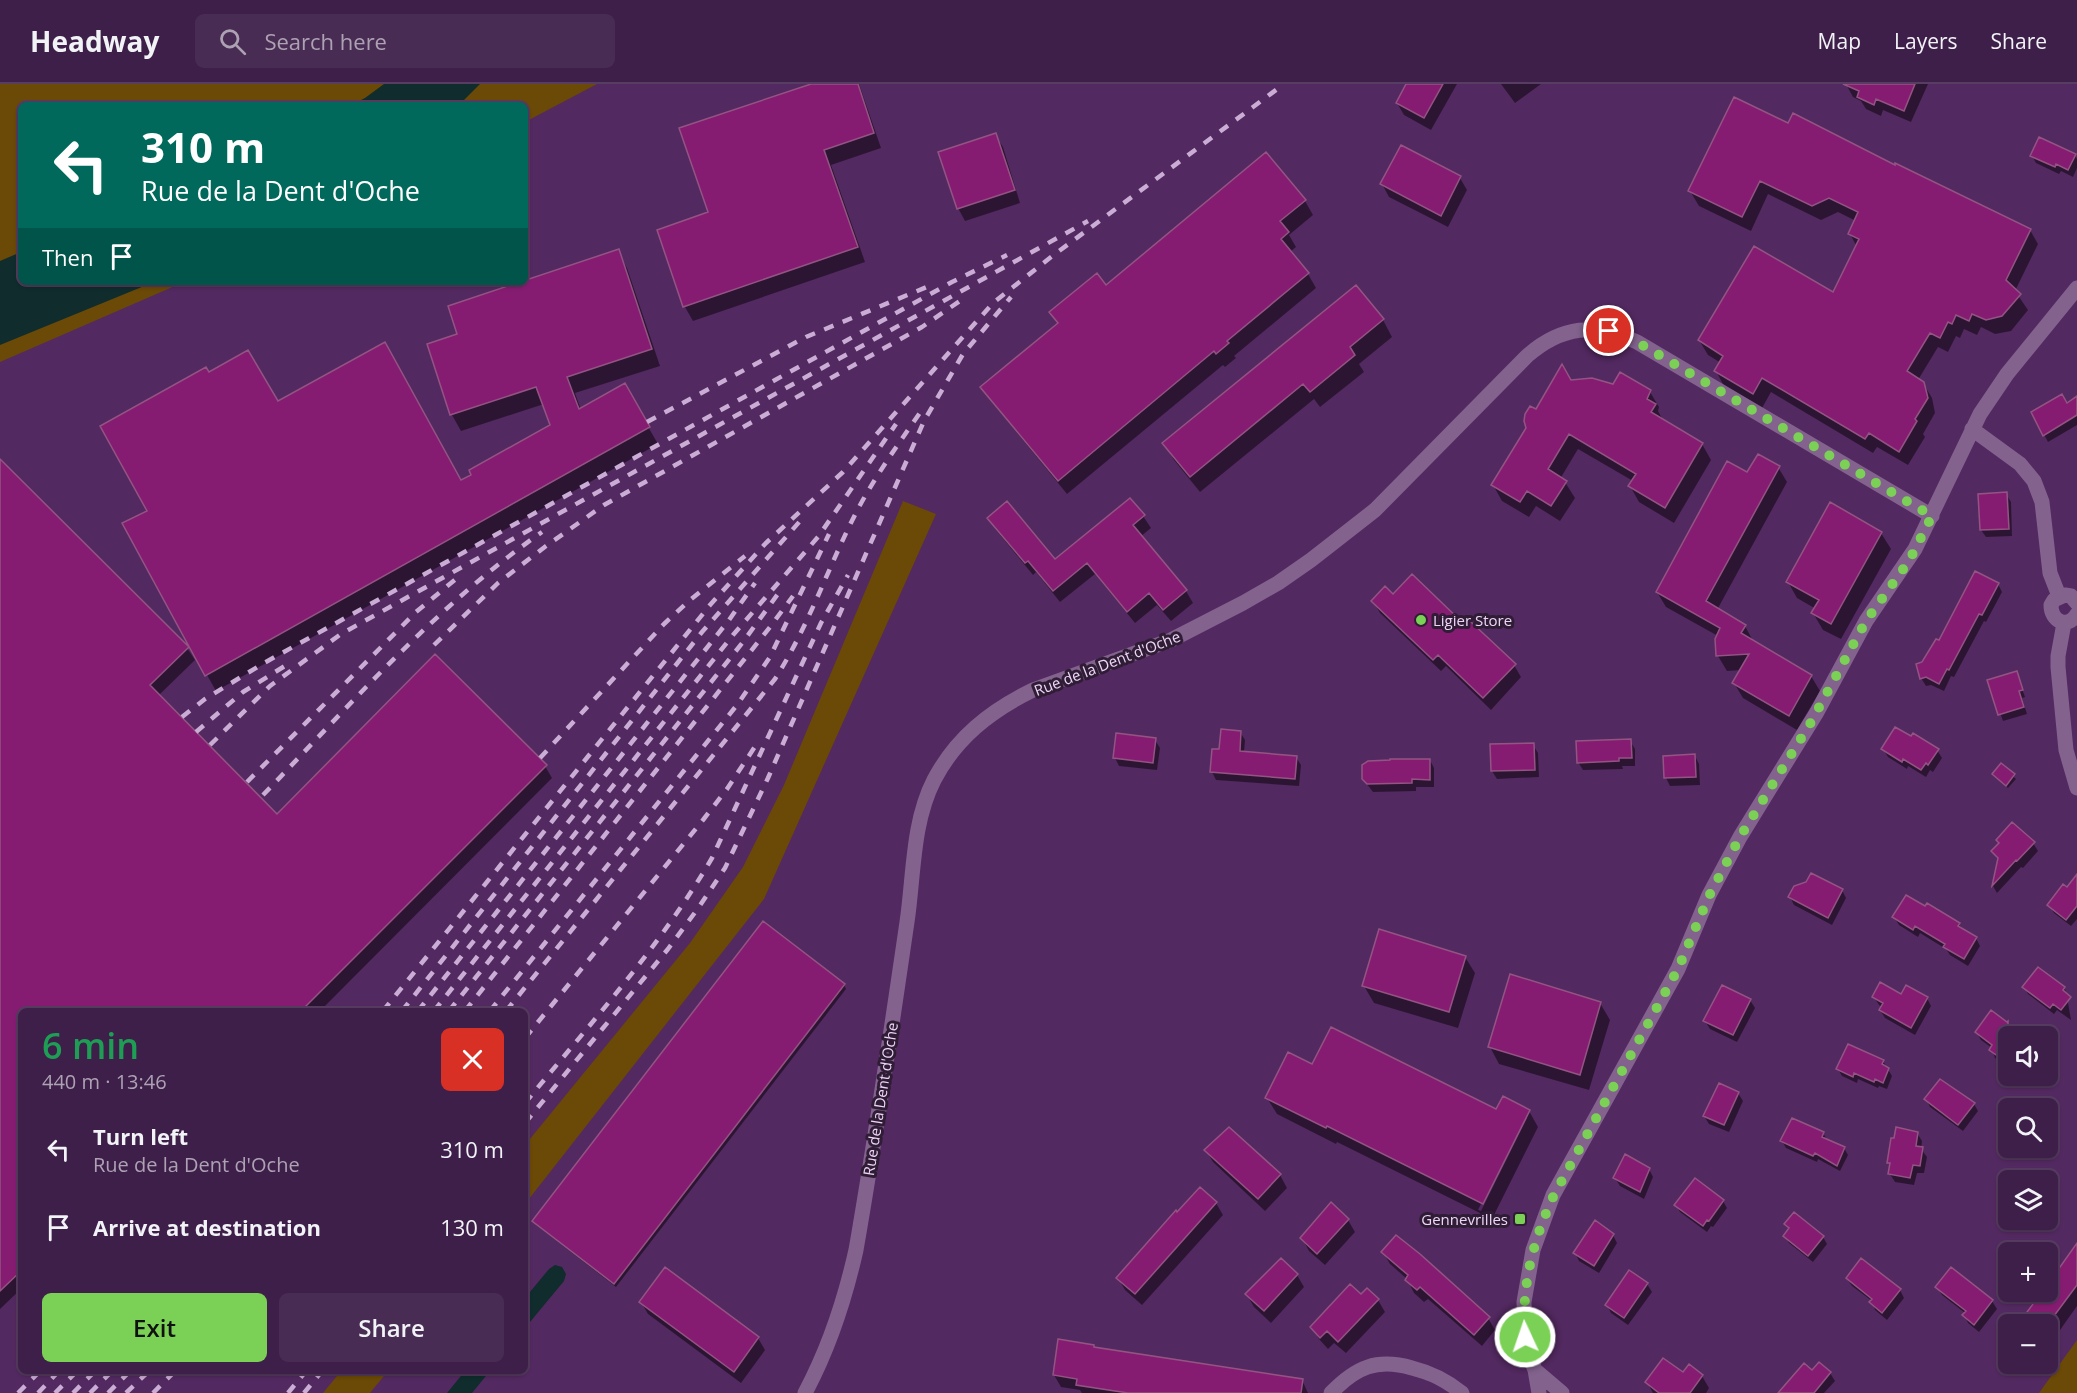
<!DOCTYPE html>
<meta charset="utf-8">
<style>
body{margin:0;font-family:"Open Sans",sans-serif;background:#492c53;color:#f1f3f6;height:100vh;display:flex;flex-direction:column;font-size:22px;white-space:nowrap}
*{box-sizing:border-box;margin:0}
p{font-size:20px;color:#ada2b4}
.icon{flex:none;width:33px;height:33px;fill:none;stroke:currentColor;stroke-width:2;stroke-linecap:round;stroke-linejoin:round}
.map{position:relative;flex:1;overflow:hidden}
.drawer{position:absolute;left:18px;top:924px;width:510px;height:366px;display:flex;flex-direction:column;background:#3e1f49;border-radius:9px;box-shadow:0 2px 4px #0004,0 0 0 2px #573d61}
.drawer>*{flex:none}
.banner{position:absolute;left:18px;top:18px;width:510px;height:183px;border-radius:9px;box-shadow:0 2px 4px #0004,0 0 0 2px #573d61;background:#00695c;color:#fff;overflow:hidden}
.tools{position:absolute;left:1998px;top:942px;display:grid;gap:12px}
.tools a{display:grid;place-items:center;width:60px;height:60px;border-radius:9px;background:#3e1f49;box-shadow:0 2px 4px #0004,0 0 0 2px #573d61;font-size:30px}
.pin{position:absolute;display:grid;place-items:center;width:51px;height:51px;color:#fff;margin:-26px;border:3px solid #fff;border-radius:50%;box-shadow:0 2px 6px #0007}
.me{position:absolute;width:66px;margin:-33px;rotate:357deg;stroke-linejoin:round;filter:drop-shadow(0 0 4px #0008)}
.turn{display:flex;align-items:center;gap:21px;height:126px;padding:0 24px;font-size:27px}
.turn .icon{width:78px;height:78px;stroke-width:2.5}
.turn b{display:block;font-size:42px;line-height:51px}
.then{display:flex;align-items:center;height:57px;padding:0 24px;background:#0003;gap:12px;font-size:22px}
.round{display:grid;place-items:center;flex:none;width:63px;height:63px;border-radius:9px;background:#492c53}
.summary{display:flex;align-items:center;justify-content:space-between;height:102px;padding:0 24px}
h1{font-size:36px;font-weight:600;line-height:45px;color:#1e9e55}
.cta{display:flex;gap:12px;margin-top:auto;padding:12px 24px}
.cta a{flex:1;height:69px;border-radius:9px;background:#7bd155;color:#111;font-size:24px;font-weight:600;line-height:69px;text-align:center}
.cta a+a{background:#492c53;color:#f1f3f6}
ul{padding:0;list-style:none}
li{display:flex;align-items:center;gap:18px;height:78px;padding:0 24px}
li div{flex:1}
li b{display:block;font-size:22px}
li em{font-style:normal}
header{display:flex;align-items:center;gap:36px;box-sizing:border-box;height:84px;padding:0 30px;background:#3e1f49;border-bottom:2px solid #573d61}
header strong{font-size:28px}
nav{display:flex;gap:33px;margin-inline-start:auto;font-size:21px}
.search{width:420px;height:54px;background:#492c53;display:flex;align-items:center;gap:15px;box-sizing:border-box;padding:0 21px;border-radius:9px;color:#ada2b4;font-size:22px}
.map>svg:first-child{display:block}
.green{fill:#6b4906}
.water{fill:#102c2c}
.shadow{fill:#0007;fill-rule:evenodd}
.building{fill:#861c72;stroke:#935483;stroke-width:1.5}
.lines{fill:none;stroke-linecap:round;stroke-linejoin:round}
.minor{stroke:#83638e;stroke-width:15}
.rail{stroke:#caadd4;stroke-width:4.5;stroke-dasharray:10 10;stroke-linecap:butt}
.route{stroke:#7bd155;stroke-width:10;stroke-dasharray:0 18}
.poi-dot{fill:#7bd155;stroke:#2f1c35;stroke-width:2}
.labels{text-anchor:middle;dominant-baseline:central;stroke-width:6;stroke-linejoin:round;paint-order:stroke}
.poi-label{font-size:15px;fill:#eed5f7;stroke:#2f1c35;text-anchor:start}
.street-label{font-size:15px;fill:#eed5f7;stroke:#2f1c35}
</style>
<header>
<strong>Headway</strong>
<div class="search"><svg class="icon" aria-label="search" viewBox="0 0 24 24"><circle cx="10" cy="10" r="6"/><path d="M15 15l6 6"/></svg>Search here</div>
<nav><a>Map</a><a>Layers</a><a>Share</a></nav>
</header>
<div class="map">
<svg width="2077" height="1309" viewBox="0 0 2077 1309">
<rect width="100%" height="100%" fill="#532961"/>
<path class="green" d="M0 0H597L525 38V21H21V198H184L0 278Z
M903 417 936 430 764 815 525 1120V1061L690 859 743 783 784 701Z
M2077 1256V1309H2039Z
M341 1287H388L370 1309H323Z"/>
<path class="water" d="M384 0H480L459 21H351L365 14Z
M21 168V198H154L0 261V177Z
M555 1181 562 1183 566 1190 564 1197 525 1244V1214L549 1185Z
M465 1287H490L472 1309H447Z"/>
<path class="shadow" d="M815 0H859L881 64 831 81 865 178 693 237 685 223 659 147 710 129Z
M1408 0H1457L1431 46 1404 31 1397 19Z
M1501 0H1541L1515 19Z
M1846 0H1928L1911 38 1883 26 1881 32 1866 25 1861 17 1853 13Z
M1789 41 1895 83 2030 146 2038 160 2015 207 2028 226 2011 247 1995 250 1981 243 1977 251 1964 245 1960 254 1956 252 1948 268 1938 263 1918 296 1923 299 1932 314 1935 329 1923 350 1925 353 1908 381 1877 363 1873 369 1771 308 1762 324 1724 302 1716 287 1721 279 1708 271 1699 256 1834 210 1857 163 1850 150 1856 137 1838 128 1821 136 1768 110 1751 147 1699 122 1690 107Z
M995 51 1003 63 1020 119 965 137 958 124Z
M2075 71 2077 75V84L2073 93 2061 87 2059 90 2036 79 2032 72Z
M1460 94 1467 106 1448 143 1389 113 1382 100Z
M1305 117 1313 131 1289 151 1296 163 1290 168 1308 190 1316 204 1234 272 1236 274 1225 283 1223 281 1067 410 991 317 982 303 1058 241 1051 228Z
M618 167 627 184 660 282 575 309 581 326 624 301 658 360 216 607 207 591 149 427 208 290 460 398 552 342 544 320 461 347 452 331 429 261 459 251Z
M1356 203 1383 236 1392 253 1359 280 1364 288 1320 323 1314 315 1200 408 1174 376 1164 359Z
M1570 297 1650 308 1659 323 1658 327 1664 338 1702 360 1711 376 1674 439 1639 418 1630 402 1633 397 1578 365 1560 395 1565 398 1575 414 1560 437 1536 422 1529 433 1502 417 1493 401 1536 327Z
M2067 321 2077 323V341L2048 358 2033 329Z
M0 377 187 564 195 576 158 612 277 732 545 682 552 694 320 927H21V1205L0 1225Z
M1778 383 1787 398 1717 526 1745 542 1753 557 1811 592 1820 607 1797 646 1743 614 1734 599 1742 586 1727 587 1718 572V552L1666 523 1657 508 1748 390Z
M2006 410 2011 418 2012 452 1986 453 1981 446Z
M1130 416 1143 432 1151 444 1140 453 1186 507 1193 519 1171 537 1157 521 1135 539 1095 490 1060 518 1036 488 1033 491 996 446 989 434 1055 477Z
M1881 449 1891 465 1841 555 1823 546 1813 529 1816 525 1797 514 1788 498Z
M1998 500 2002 508 1986 538 1984 537 1954 593 1951 592 1944 607 1931 601 1926 602 1921 594 1923 579 1940 558Z
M1393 512 1466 544 1514 581 1521 593 1491 626 1446 582 1441 587 1380 529 1373 517Z
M2016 589 2025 613 2022 614 2027 630 2003 637 1989 597Z
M1240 648 1245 656 1244 669 1296 673 1301 681 1299 702 1216 696 1212 688 1220 667Z
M1155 656 1160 664 1157 686 1119 682 1115 674Z
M1630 657 1635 665V682H1622L1623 685 1583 686 1578 678Z
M1533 661 1538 669 1539 693 1497 695 1492 687Z
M1883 665 1937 666 1942 674 1933 688 1930 686 1926 693 1908 682 1907 685 1888 673Z
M1695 672 1699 680 1700 701 1670 702 1666 694Z
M1430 676 1434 684V703H1416V707L1373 708 1363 695Z
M2001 681 2016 695 2008 704 1993 691Z
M1998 757 2033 759 2038 767 2023 784 2021 783 1997 809 1993 802 1999 777 1993 767 2000 760Z
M2077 795V835L2071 842 2054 829 2049 821Z
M1842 806 1846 814 1832 841 1794 821 1790 813Z
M1894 833 1959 840 1963 847 1976 854 1980 862 1968 882 1950 871 1946 865 1920 849 1918 853 1899 841Z
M1465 873 1475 889 1458 944 1374 919 1364 902Z
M844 901 846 905 616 1203 536 1141 534 1137Z
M1723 903 1750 916 1755 924 1737 958 1710 945 1705 937Z
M2024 903 2064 904 2068 911 2067 913 2071 936 2057 926 2054 930 2028 910Z
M1902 912 1927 914 1931 922 1915 951 1885 934 1880 926 1882 923 1879 921 1874 913Z
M1600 919 1610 936 1589 1006 1499 980 1490 963Z
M2008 941 2012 949 2016 952H2008V983L1995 974 1992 964 1981 956 1976 948Z
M1883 977 1892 992 1887 1005 1879 1002 1878 1004 1858 995 1857 999 1842 992 1838 985Z
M1313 982 1497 1027H1529L1538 1043 1492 1135 1337 1058 1336 1060 1277 1030 1267 1014ZM1524 1034H1527L1481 1127 1478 1126Z
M1738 1009 1743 1017 1729 1048 1709 1040 1704 1032Z
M1926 1015 1974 1020 1978 1027 1963 1047 1930 1023Z
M1229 1045 1280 1091 1287 1104 1265 1127 1213 1078 1206 1066Z
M1823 1049 1828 1057 1844 1064 1848 1071 1840 1087 1818 1075 1817 1078 1786 1064 1782 1057Z
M1917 1049 1922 1057 1921 1065 1927 1073 1924 1089H1917L1914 1101 1895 1098 1890 1090 1891 1082 1889 1079Z
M1649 1085 1653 1093 1644 1115 1620 1102 1615 1094Z
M1695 1096 1723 1117 1727 1124 1713 1143 1711 1142 1707 1148 1680 1128 1676 1121Z
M1216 1119 1223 1131 1142 1221 1125 1206 1118 1194Z
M1348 1136 1355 1148 1325 1181 1309 1167 1302 1154Z
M1786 1140 1823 1153 1827 1160 1813 1178 1789 1159 1784 1152 1789 1146Z
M1613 1151 1617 1159 1599 1189 1579 1177 1575 1169Z
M2077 1162V1222L2048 1263V1240H2020L2044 1208H2048V1203Z
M1383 1168 1488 1234 1495 1246 1482 1262 1428 1215 1424 1218 1414 1209 1407 1195 1390 1180Z
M1952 1185 1992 1217 1997 1225 1979 1248 1968 1239 1964 1231 1965 1229 1942 1211 1937 1203Z
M1297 1191 1304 1203 1271 1239 1254 1223 1247 1211Z
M1847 1195 1900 1206 1904 1214 1887 1236 1875 1226 1872 1217 1852 1202Z
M1647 1200 1652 1208 1628 1241 1611 1229 1607 1221Z
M1378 1216 1385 1228 1346 1269 1334 1259 1328 1265 1319 1255 1312 1243Z
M641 1218 758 1254 765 1266 741 1299 648 1230Z
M1094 1265 1302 1296 1308 1309H1082L1080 1306 1061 1303 1054 1291Z
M1820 1280 1830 1289 1835 1297 1824 1309H1781L1813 1288Z
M1683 1291 1702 1292 1709 1304 1706 1309H1653L1647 1298Z"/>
<path class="building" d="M811 0H858L874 49 824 66 858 163 683 223 657 146 708 128 679 44Z
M1406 0H1443L1424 34 1396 19Z
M1843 0H1915L1904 27 1876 15 1874 21 1857 13 1859 7Z
M1734 13 1788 39 1793 29 1895 81V79L2031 145 2006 196 2021 210 2002 232 1986 236 1972 230 1969 237 1956 231 1952 240 1948 238 1940 254 1930 249 1907 287 1924 298 1928 314 1915 335 1917 337 1899 368 1869 349 1865 355 1762 294 1753 310 1714 287 1723 272 1698 256 1754 162 1833 208 1859 155 1848 150 1858 128 1829 114 1812 122 1760 97 1742 133 1688 107Z
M996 49 1015 106 957 125 938 68Z
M2039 53 2076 70 2068 86 2056 80 2055 83 2030 72Z
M1401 61 1461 92 1441 132 1380 100Z
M1266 68 1306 116 1280 137 1289 148 1281 155 1309 189 1227 257 1229 259 1216 270 1214 267 1058 397 980 303 1058 239 1049 228 1097 189 1106 201Z
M619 165 652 265 567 293 579 325 625 299 650 343 205 592 122 439 147 427 100 342 206 283 209 288 248 266 278 317 385 258 461 396 471 391 469 386 550 341 536 303 450 331 427 260 457 250 448 222Z
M1356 201 1384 235 1350 263 1355 271 1310 308 1303 300 1190 393 1162 359Z
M1562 280 1571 296 1592 294 1613 300 1620 288 1651 306 1647 315 1656 320 1651 328 1703 359 1665 424 1628 402 1636 390 1569 350 1548 385 1567 397 1551 422 1527 407 1520 418 1491 401 1526 344 1524 337 1525 330 1530 322 1536 325Z
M2062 310 2067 319 2077 312V331L2043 352 2031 328Z
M1758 370 1780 382 1706 517 1746 541 1741 549 1812 591 1789 632 1732 599 1749 570 1716 572 1715 555 1720 544 1656 508 1727 377 1747 388Z
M0 375 189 563 150 601 277 730 435 570 547 681 301 927H21V1187L0 1207Z
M2007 408 2009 445 1980 446 1978 410Z
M1130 414 1145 431 1133 441 1187 506 1163 526 1149 509 1127 528 1087 479 1053 507 1028 477 1025 479 987 434 1007 417 1055 475Z
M1830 418 1882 448 1831 540 1811 529 1819 516 1786 498Z
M1975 487 1999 499 1982 531 1979 530 1949 586 1947 585 1939 600 1926 593 1920 595 1916 580 1922 578 1936 555 1939 556Z
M1412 490 1466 542 1470 537 1516 580 1483 614 1438 571 1433 576 1371 517 1385 502 1393 510Z
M2017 587 2023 606 2019 607 2024 623 1998 631 1987 596Z
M1895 643 1911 652 1913 649 1939 665 1928 681 1926 679 1921 686 1903 675 1902 678 1881 665Z
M1221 645 1241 647 1240 667 1297 672 1295 695 1210 688 1212 665H1219Z
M1116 649 1156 654 1153 679 1113 674Z
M1631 655 1632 674H1619V677L1577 679 1576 657Z
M1534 659 1535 686 1491 687 1490 660Z
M1695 670 1696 693 1664 694 1663 672Z
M1390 675H1430V696L1412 695V699L1367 700 1362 695V681L1368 677 1390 676Z
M2001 679 2015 690 2006 702 1992 690Z
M2012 738 2035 758 2017 777 2016 776 1992 802 1998 774 1991 767 1999 759 1996 756Z
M1811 789 1843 805 1828 834 1788 813 1794 802 1806 798Z
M2077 790V822L2066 836 2047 821 2063 800 2067 803Z
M1906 811 1925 822 1927 819 1960 839 1958 842 1977 853 1964 875 1943 863 1945 860 1915 842 1913 846 1892 833Z
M763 837 845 900 614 1200 532 1137Z
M1379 845 1466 872 1449 928 1362 902Z
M2038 883 2065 903 2063 906 2071 913 2061 926 2053 920 2050 924 2022 903Z
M1510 890 1601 918 1580 991 1488 963Z
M1880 898 1901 910 1906 901 1928 913 1911 944 1879 926 1883 919 1872 913Z
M1722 901 1751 915 1733 951 1703 937Z
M1991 926 2007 938 2008 937V979L1989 966 1992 961 1975 948Z
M1331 943 1496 1025 1503 1012 1530 1026 1483 1120 1327 1042 1326 1044 1265 1014 1288 968 1312 980Z
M1848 960 1884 976 1882 980 1889 984 1883 999 1875 995 1874 998 1854 989 1853 993 1836 985Z
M1940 995 1975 1019 1958 1041 1924 1015Z
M1719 999 1739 1008 1724 1041 1703 1032Z
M1792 1034 1824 1048 1822 1053 1845 1063 1837 1082 1815 1069 1813 1072 1780 1057Z
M1229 1043 1281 1090 1258 1115 1204 1066Z
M1896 1043 1918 1048 1916 1062 1923 1063 1920 1082 1913 1081 1910 1094 1888 1090 1890 1079H1887L1891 1054H1894Z
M1625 1070 1650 1084 1640 1108 1613 1094Z
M1695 1094 1724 1116 1709 1137 1707 1136 1703 1142 1674 1121Z
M1200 1103 1217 1118 1135 1210 1116 1194 1176 1126 1177 1128Z
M1331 1118 1349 1135 1317 1170 1300 1154Z
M1794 1128 1824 1152 1808 1172 1783 1152 1789 1144 1784 1140Z
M1595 1136 1614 1150 1594 1182 1573 1169Z
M1396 1151 1420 1170 1490 1233 1474 1251 1420 1203 1417 1206 1405 1196 1408 1191 1381 1168Z
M2077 1159V1201L2048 1240H2018L2042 1208H2048V1200Z
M1281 1174 1298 1190 1264 1227 1245 1210Z
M1861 1174 1901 1205 1882 1229 1869 1218 1872 1215 1846 1194Z
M665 1183 759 1253 734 1288 639 1218Z
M1951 1183 1993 1216 1974 1241 1962 1231 1966 1227 1935 1203Z
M1629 1186 1648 1199 1624 1234 1605 1221Z
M1350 1200 1361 1210 1367 1204 1379 1215 1338 1258 1327 1247 1320 1254 1310 1243Z
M1058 1255 1094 1261V1263L1303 1295 1301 1309H1128L1076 1301 1077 1295 1053 1291Z
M1663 1274 1683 1288 1689 1280 1703 1291 1690 1309H1659L1645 1298Z
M1819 1278 1831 1288 1814 1309H1778L1804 1279 1812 1286Z"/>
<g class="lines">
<path class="minor" d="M1972 345 2020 380 2034 397 2042 418 2050 489 2059 512
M2077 519 2071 512 2065 511 2054 516 2051 521C2051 538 2068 545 2077 530
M2064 539 2058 572V583L2066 666 2077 704
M1535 1286 1562 1309
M805 1309C829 1264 845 1215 856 1166 875 1057 891 948 907 838 914 791 912 739 934 696 956 654 990 627 1033 606L1171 556 1243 519 1278 499 1311 476 1375 426 1527 272C1561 242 1596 238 1637 258L1932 432
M1331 1309C1356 1283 1377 1274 1412 1284 1432 1289 1446 1296 1462 1309
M1539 1309 1535 1286 1529 1270 1525 1253 1524 1218 1533 1166 1553 1111 1678 885 1709 811 1740 753 1817 628 1866 537 1915 465 1980 330 2007 290 2077 204"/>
<path class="rail" d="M647 338 806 253 934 200
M434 561 498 499 546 462 604 421 922 243 967 212
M182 633 205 615 264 579 952 198 1007 171
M196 648 243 608 288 580
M210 661 270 602 341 550 1088 137
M540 674 664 540 690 516 745 472
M247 698 416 528 457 494
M263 711C352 619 437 521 542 448
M383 927 710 521 766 459 843 388 993 219 1051 173 1284 0
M402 927 702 548 801 436
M418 927 729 536 755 499
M434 927 733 551 818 453 896 340
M449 927 743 558 783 503
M465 927 770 543 793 512
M490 927 737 621 770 573 829 450
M506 927 775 595C810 540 829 480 859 423 878 388 901 356 924 323
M525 954 703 736 727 705 758 658
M525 1019C590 940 660 863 712 774L821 539 848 491
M525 1039 668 865 699 823 725 784 768 694 924 337 963 270 1011 213
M18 1309 40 1287
M38 1309 59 1287
M55 1309 77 1287
M73 1309 95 1287
M90 1309 112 1287
M108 1309 130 1287
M126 1309 149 1287
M153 1309 175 1287
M288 1309 306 1287
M304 1309 322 1287"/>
</g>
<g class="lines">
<path class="route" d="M1525 1253C1521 1203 1533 1156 1554 1111L1678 885 1709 812 1740 753 1810 640 1866 537 1909 477 1932 432 1637 258 1609 247"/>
</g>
<g class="poi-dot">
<circle cx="1421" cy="536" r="6"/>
<rect x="1514" y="1129" width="12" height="12" rx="3"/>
</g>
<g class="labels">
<g class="poi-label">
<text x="1433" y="536">Ligier Store</text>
<text x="1508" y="1135" text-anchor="end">Gennevrilles</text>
</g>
<g class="street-label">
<text transform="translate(1107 579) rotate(-21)">Rue de la Dent d'Oche</text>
<text transform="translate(880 1015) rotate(-81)">Rue de la Dent d'Oche</text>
</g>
</g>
</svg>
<div class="tools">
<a><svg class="icon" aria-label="sound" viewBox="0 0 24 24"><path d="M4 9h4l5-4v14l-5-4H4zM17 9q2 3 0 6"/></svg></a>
<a><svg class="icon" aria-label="search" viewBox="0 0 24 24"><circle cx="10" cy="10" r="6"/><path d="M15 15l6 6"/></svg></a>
<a><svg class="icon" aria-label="layers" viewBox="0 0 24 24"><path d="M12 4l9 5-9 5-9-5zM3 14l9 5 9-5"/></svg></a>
<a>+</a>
<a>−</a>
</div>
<div class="pin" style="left:1609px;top:247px;background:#d93025"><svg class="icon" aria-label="arrive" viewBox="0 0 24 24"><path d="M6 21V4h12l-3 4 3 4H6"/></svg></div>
<svg class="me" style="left:1525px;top:1253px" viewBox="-20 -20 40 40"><circle r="17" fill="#7bd155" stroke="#fff" stroke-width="3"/><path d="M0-11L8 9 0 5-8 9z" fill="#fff"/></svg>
<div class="banner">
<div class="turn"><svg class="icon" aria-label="left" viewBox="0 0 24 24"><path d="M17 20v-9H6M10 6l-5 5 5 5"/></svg><div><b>310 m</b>Rue de la Dent d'Oche</div></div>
<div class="then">Then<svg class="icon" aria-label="arrive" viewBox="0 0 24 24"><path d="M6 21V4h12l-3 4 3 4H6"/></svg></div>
</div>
<section class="drawer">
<div class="summary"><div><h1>6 min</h1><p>440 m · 13:46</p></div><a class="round" style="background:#d93025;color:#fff"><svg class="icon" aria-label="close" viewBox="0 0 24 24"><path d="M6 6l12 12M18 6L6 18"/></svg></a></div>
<ul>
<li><svg class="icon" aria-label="left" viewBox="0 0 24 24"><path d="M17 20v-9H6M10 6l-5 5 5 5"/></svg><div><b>Turn left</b><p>Rue de la Dent d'Oche</p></div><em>310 m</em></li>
<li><svg class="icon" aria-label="arrive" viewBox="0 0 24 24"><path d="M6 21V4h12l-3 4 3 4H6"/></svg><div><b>Arrive at destination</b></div><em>130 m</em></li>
</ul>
<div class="cta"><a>Exit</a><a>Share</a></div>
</section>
</div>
